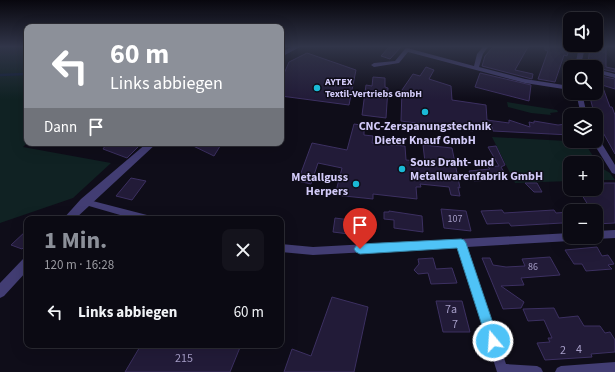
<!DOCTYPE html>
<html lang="de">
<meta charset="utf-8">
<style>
body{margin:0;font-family:"Source Sans 3",sans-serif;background:#14131c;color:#f1f3f6;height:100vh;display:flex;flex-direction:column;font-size:15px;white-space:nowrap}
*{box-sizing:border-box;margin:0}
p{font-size:13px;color:#9a9aa0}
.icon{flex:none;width:22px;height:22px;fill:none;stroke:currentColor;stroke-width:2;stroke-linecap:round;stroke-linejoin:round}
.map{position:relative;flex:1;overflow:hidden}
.panel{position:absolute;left:24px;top:216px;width:260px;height:132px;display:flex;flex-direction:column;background:#0b0a13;border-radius:8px;box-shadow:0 4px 16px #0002,0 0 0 1px #2b2b33}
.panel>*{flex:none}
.top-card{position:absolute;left:24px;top:24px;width:260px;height:122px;border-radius:8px;box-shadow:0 4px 16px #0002,0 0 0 1px #2b2b33;background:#8c9099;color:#fff;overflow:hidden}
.controls{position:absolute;left:563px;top:12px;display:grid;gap:8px}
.controls a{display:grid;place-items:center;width:40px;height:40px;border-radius:8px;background:#0b0a13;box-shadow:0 4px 16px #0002,0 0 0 1px #2b2b33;font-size:20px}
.pin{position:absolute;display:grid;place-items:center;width:34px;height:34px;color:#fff;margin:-41px -17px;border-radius:50% 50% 50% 0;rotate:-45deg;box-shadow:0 0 4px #0007}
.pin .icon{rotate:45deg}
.me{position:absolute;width:44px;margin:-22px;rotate:342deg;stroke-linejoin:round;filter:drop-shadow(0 0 3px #0008)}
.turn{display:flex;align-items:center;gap:14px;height:84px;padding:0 20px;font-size:18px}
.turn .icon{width:52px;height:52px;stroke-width:2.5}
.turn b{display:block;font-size:28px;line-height:34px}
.then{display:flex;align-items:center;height:38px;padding:0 20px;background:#0003;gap:8px;font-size:15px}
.round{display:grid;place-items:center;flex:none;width:42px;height:42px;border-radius:8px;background:#14131c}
.headline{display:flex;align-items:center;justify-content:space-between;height:68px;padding:0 20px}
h1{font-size:24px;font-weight:700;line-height:30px;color:#8c9099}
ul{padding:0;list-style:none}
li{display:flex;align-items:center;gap:12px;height:56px;padding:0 20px}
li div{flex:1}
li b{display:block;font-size:15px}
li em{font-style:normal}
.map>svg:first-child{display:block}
.green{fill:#102223}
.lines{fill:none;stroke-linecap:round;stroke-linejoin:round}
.stream{stroke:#111f39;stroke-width:2.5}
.building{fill:#221b38;stroke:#3c3061}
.minor{fill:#423d73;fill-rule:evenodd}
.tertiary{fill:#423d73;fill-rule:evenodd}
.route{fill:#4fc3f7;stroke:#337fa1}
.poi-dot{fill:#1abad6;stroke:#0f0d19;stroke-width:1.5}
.labels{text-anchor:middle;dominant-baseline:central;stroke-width:3;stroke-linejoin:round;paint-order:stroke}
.far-poi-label{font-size:10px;font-weight:bold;fill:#d3cbf9;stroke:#0f0d19;text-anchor:start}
.number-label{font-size:10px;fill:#a79fc9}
.poi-label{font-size:12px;font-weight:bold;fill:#d3cbf9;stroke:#0f0d19}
.near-number-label{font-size:12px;fill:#a79fc9}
</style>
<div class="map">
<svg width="615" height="372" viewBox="0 0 615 372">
<rect width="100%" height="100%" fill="#0f0d19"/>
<path class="green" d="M0 47H27V143L23 147 111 163 73 198 0 223Z
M507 102 557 110 558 112 550 113 551 115 531 113 508 107Z
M492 137 584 142 600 167 610 173 615 180H596V163H570V181L515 183Z"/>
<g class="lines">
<path class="stream" d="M0 75 27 74"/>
</g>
<path class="building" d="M389 47H401L390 59 381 56Z
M493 47H528L515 70 533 74 532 79 482 66 485 56Z
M545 47H570L567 56 564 55 555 82 538 79 548 51 545 50Z
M590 47H606V67L615 69V72L597 68V65L588 63Z
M307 53 356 70 349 105 281 96V75L283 76 289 62Z
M426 67 434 70 429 79 451 86 452 100 486 105 487 120 509 123V120L530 127 529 122 534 123V121L558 125 567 124 570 128V135L493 131 492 127 472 125 473 131 401 121 402 90 413 74 420 76Z
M480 73 531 85 529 101 475 87Z
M596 75 615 79V89L602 85 610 107H612L615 115V154L596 120 589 94 596 95Z
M373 77 385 78V87L388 88 386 118 362 115 366 85 372 86Z
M354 124 361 125 360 130H364V135L373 136 372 143 405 146 406 160 425 162 423 145 452 148 460 188 458 187 460 196 451 195 449 187 420 184 421 187H416L417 199 373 194V199L335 195 342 168 318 163 311 184 298 181 312 143 347 150Z
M107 143H131L139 146 127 158 103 149Z
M187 143H222L214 156Z
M496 146 505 165 501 167 508 179 474 181 469 171 490 169 488 167 499 166 488 147Z
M131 178 146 181 132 200 116 196Z
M525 183H537L542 192H534Z
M603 183H615V223L596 224V209L591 210 582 195H596V184L604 185Z
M441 209 466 211 471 231 444 228Z
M502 210 504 213 554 210 556 213 570 212V232H568L562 223 511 226 509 223 487 224 481 211Z
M389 211 422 216 423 232 394 228V220L384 219V212H389Z
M361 214 370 215V224L361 223Z
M335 218 358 221 357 235 333 232Z
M27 230V244L22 249 11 245Z
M597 247 602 256 608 255 614 264 608 265 612 269 586 271 582 264H574L565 250Z
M550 257 560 275 521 278 524 285 501 286 524 302 521 308 503 309 482 258H490L493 265 506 267 525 266 522 259Z
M433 258 436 269 452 268 457 283 431 284 428 273 418 274 414 270 419 264 418 259Z
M332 297 368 307 354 372H284L292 349 311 356Z
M436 301H462L470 332H443Z
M554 308 559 318 578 316 584 326H600L605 333 610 332 615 340V352L591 354 592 357 545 360 537 343 550 342 548 338H552L544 320 528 321 523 309Z
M141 345H241L230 372H125Z"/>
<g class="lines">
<path class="minor" d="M483 47H488L483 54 479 67 525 79 570 86V90L525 83 408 52 399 63 374 67 371 65 374 63 395 61 405 49 407 48 474 66 477 54Z
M579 47H585L582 61 586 67H580L576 61Z
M596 69 615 74V78L596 73Z
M576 93H582L587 115H581Z
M596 139H599L615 165V174L612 173 592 141H596Z
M85 199 147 215 150 216 151 219H134L82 204 81 202 82 200Z
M615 230V238L596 239 592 237H596V231Z
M570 233V237H574L573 240 570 241 467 247 506 364 537 366 541 368 543 372H497L458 247 313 255 281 252V244L313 247Z
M615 362V372H555L557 368 561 366Z"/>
<path class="tertiary" d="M291 47H300L281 57V52Z
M147 143H157L75 219H63L81 199Z
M27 258V271L4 296 0 298V283L23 259Z"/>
</g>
<linearGradient id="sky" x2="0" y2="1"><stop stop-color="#08070e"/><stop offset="0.47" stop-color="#313549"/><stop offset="1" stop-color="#313549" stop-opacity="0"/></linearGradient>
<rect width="615" height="99" fill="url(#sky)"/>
<path class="route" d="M461 239 464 240 466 243 499 341 497 345 493 347 488 345 487 341 457 248 360 254 356 252 354 249 356 246 360 244Z"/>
<g class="poi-dot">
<circle cx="317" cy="88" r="4"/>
<circle cx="425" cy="112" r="4"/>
<circle cx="402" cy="169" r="4"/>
<circle cx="356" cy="184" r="4"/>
</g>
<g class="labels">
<g class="far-poi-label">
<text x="325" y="82">AYTEX<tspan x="325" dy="12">Textil-Vertriebs GmbH</tspan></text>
</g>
<g class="number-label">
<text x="455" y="219">107</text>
<text x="533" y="267">86</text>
</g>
<g class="poi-label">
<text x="425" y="126">CNC-Zerspanungstechnik<tspan x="425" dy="14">Dieter Knauf GmbH</tspan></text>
<text x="410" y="162" text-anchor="start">Sous Draht- und<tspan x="410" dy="14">Metallwarenfabrik GmbH</tspan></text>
<text x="348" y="177" text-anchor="end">Metallguss<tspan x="348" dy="14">Herpers</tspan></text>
</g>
<g class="near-number-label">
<text x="451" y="309">7a</text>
<text x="455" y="324">7</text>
<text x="579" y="349">4</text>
<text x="563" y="350">2</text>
<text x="184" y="358">215</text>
</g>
</g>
</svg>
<div class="controls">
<a><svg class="icon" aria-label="sound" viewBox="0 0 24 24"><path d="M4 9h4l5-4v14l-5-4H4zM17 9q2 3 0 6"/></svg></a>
<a><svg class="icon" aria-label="search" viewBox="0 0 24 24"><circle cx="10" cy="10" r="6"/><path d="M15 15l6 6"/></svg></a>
<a><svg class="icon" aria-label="layers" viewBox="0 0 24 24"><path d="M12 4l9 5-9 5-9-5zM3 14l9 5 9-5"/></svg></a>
<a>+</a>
<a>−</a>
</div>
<div class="pin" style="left:360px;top:249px;background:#d93025"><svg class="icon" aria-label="arrive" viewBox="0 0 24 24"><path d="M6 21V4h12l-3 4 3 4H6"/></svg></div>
<svg class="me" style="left:493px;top:341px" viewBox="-20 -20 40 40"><circle r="17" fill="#4fc3f7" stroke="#fff" stroke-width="3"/><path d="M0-11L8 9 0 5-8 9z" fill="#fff"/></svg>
<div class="top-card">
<div class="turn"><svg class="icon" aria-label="left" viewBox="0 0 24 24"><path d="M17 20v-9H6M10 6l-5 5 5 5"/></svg><div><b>60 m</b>Links abbiegen</div></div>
<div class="then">Dann<svg class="icon" aria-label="arrive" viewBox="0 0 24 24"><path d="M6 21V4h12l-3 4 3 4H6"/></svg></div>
</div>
<section class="panel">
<div class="headline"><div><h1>1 Min.</h1><p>120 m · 16:28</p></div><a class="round"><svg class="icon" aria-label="close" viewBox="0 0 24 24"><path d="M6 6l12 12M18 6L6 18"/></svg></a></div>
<ul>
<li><svg class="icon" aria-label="left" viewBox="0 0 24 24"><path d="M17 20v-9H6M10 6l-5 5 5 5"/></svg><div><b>Links abbiegen</b></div><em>60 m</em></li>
</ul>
</section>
</div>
